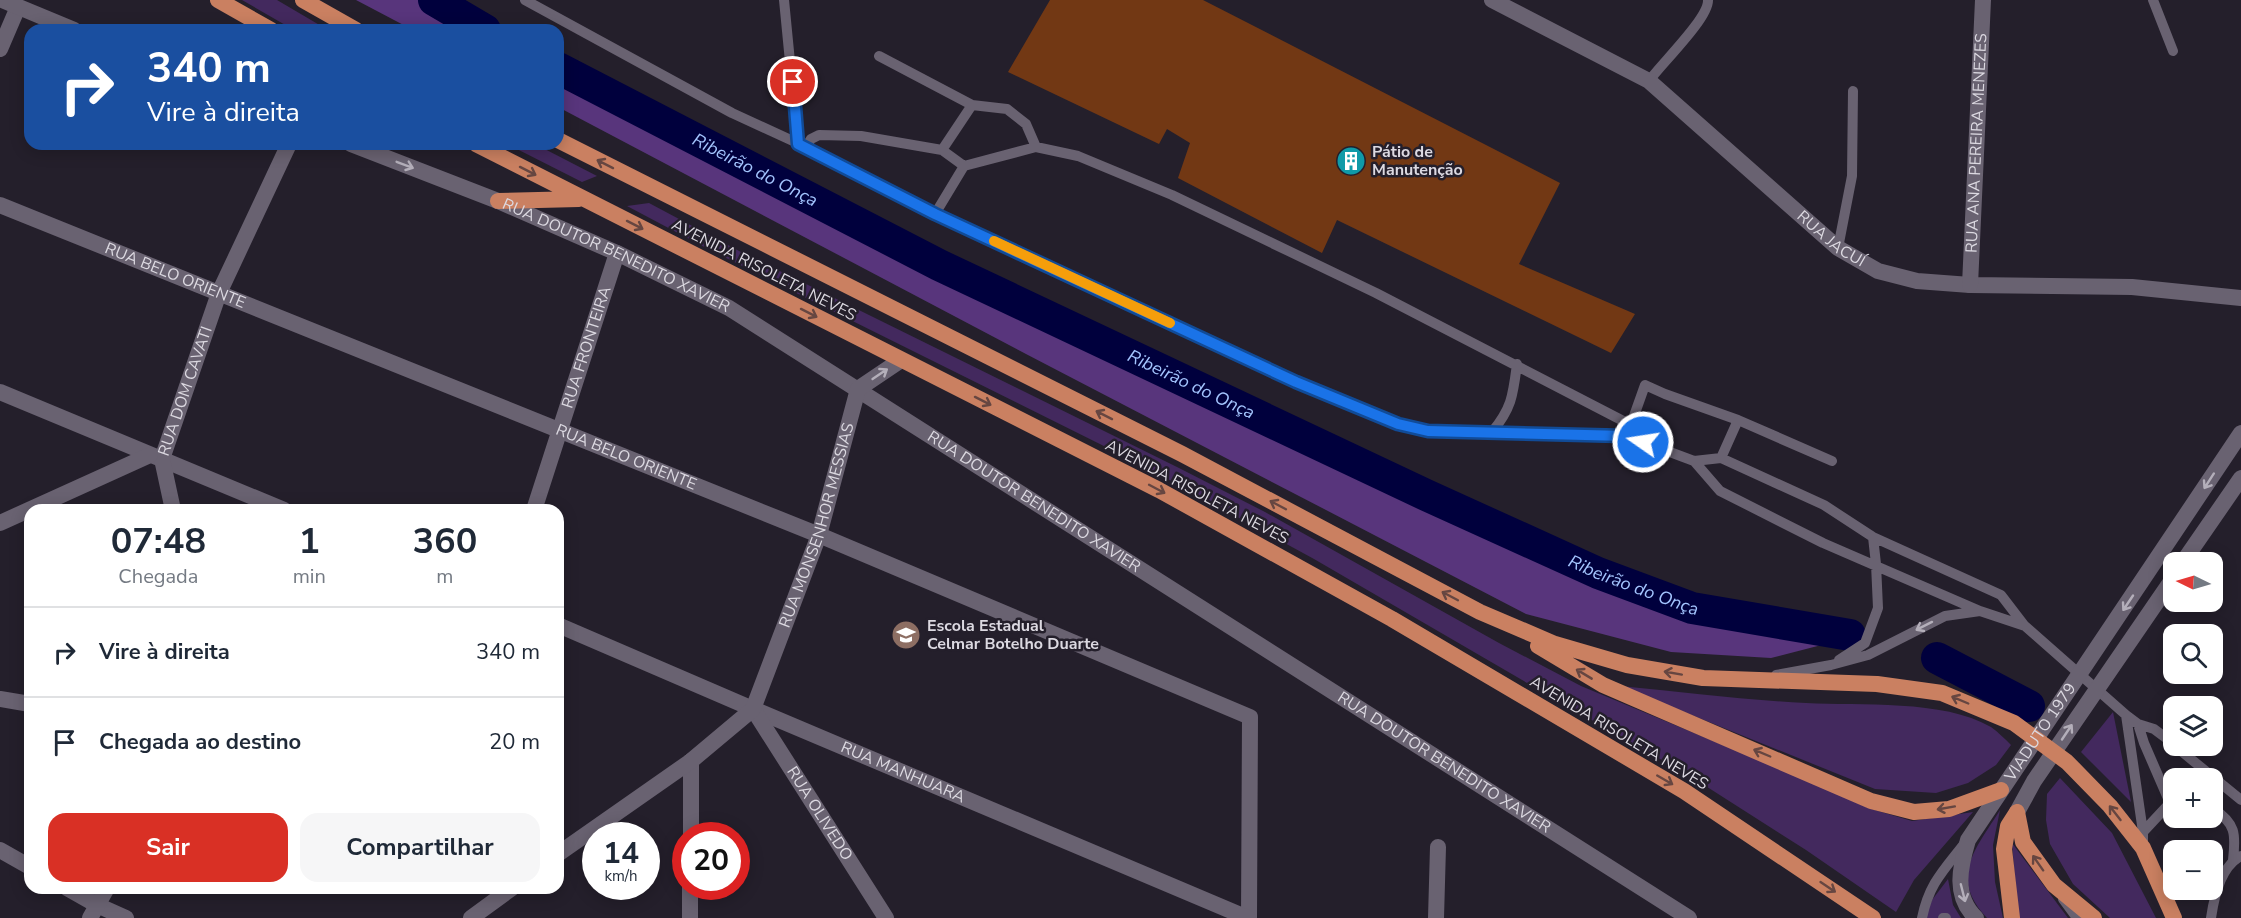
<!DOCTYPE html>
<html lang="pt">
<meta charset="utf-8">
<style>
body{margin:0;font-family:"Nunito Sans",sans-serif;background:#f6f6f7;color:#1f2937;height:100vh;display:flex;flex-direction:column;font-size:22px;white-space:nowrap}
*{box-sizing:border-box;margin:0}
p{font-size:20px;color:#747a83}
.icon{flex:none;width:33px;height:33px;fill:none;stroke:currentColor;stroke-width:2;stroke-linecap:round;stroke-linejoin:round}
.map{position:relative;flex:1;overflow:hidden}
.side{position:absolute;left:24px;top:504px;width:540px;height:390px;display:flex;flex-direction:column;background:#fff;border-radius:18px;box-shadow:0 3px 15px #0003}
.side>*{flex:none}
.guide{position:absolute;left:24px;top:24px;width:540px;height:126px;border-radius:18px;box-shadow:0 3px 15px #0003;background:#1a4fa0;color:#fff;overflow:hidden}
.needle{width:39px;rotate:275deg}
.tools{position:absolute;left:2163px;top:552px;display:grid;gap:12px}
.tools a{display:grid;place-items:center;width:60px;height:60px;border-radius:12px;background:#fff;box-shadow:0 3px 15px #0003;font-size:30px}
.speed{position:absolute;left:582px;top:822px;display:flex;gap:12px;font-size:30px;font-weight:700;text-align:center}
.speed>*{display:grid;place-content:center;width:78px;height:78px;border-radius:50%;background:#fff;box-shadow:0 3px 15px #0003;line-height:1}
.speed small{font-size:15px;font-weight:400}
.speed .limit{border:9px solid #d22;background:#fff;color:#111}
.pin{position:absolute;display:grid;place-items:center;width:51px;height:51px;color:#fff;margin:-26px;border:3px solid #fff;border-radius:50%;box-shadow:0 2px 6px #0007}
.me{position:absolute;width:66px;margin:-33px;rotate:283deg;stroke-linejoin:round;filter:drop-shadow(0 0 4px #0008)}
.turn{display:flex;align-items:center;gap:21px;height:126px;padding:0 24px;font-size:27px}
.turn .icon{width:78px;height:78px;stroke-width:2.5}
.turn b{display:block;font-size:42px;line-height:51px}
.eta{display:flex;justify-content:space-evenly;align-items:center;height:102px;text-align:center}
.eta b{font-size:36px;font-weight:700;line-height:42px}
.cta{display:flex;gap:12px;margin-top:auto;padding:12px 24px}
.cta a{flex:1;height:69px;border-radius:18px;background:#d93025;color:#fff;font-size:24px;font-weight:700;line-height:69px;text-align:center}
.cta a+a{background:#f6f6f7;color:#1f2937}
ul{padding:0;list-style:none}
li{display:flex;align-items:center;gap:18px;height:90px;padding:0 24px;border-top:2px solid #e0e1e3}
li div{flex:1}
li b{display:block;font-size:22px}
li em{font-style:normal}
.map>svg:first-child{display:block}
.green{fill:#43295e}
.forest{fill:#58357c}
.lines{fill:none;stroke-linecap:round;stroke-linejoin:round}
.river{stroke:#00003d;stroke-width:32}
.building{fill:#723814}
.service{stroke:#696271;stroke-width:10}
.minor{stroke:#696271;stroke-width:16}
.tertiary{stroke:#696271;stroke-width:16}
.trunk{stroke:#ca8061;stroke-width:16}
.oneway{stroke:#664641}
.oneway2{stroke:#b4afba}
.route-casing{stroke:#114b97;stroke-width:15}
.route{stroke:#1a73e8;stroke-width:10}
.slow{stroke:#f59e0b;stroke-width:10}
.labels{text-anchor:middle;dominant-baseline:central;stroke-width:5;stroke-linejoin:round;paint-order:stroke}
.street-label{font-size:16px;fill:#dcd9e1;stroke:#241f2b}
.poi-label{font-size:16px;font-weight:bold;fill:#dcd9e1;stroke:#241f2b;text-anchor:start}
.water-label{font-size:18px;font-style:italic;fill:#a3c4fe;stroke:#241f2b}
</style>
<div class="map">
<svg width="2241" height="918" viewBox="0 0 2241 918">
<rect width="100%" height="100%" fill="#241f2b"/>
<path class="green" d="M242 0H277L328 30H294Z
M507 144H535L597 176 582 182Z
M649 203 741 252 1179 468 1265 512 1499 643 1581 686 1824 787 1868 808 1912 821 1973 812 1914 880 1896 912 1806 850 1690 776 1546 694 1314 559 1142 465 710 250 627 206Z
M1620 686C1682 692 1744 700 1806 703 1860 706 1943 699 1991 727 1998 732 2005 739 2011 745L1996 765 1968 783 1936 793 1875 789Z
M2113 712 2131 802 2081 752Z
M2060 778 2112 833 2156 918H2110L2073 884 2050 844 2046 820 2047 794Z
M2000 810 1993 845 1995 882 2003 918H1987C1948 877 1976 849 2000 810Z
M2012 843 2068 918H2018Z
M1948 879 1953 905 1961 918H1925L1932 900Z"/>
<path class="forest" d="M356 0H423L478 30H413Z
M558 72 718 157 1041 321 1551 559 1683 612 1837 641 1771 658 1671 652 1526 614 1026 354 558 107Z"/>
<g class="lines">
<g class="river">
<path d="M434 0 485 30"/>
<path id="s1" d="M558 68 939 265 1426 495 1598 573 1692 608 1850 635"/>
<path d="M1937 658 2029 706"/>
</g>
</g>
<path class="building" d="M1050 0H1203L1560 183 1519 264 1635 314 1611 353 1337 220 1322 253 1178 178 1190 143 1167 129 1159 144 1008 72Z"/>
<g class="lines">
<path class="service" d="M525 0 732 113 806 147 935 214 1296 382 1398 424 1428 431 1627 436 1694 461 1721 458
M784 0 798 144
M2153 0 2173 51
M879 56 972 105 1007 109 1026 124 1036 147
M1649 81C1661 64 1709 18 1708 0
M806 147 811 139 819 135 861 136 942 150 964 166
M942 150 972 105
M935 214 964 166 1036 147 1078 156 1172 195 1376 293 1631 425
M1838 248 1852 176 1853 91
M1629 430 1645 385 1665 394 1738 420
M1492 432C1512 408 1513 395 1517 364
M1694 461 1720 491 1823 543 1980 611 2025 626 2126 715 2138 724 2154 729 2174 744
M1832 461 1738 420 1721 458 1824 505 1873 537 2001 595 2024 625
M1839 660 1865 643 1878 608 1876 564 1873 537
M1776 675 1831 665 1868 655 1945 616 1980 611
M2126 715 2143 832V848
M2138 724 2144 743 2170 803H2174
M2175 746 2241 800
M2212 808C2236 823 2236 834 2233 860
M2143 832 2170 803
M2063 899 2077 918
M1922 918C1929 884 1943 871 1964 844
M1943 918H1946
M2211 918C2214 897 2221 866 2241 856"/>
<g class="minor">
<path id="s2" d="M1492 0 1649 81 1838 248 1878 271 1917 281 1970 285 2132 287 2241 298"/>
<path d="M0 49 18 7"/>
<path id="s3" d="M498 201 617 253 729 308 1689 918"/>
<path id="s4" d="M0 205 819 535 1250 717 1249 918"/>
<path id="s5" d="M1970 285 1983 0"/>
<path d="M0 392 284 510"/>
<path id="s6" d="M173 510 162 459 219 293 289 144"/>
<path id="s7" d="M534 510 617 253"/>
<path d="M0 523 150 455"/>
<path id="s8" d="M558 625 753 709 1248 918"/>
<path d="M0 699 30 704"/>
<path id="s9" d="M753 709 886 918"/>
<path d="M691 836V761"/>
<path d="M0 850 30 867"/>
<path id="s10" d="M558 854 691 761 753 709 819 535 858 389 901 360"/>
<path d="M67 888 97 905 126 918"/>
<path d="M90 918 107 888"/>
<path d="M471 918 512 888"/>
<path d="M690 918V886"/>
<path d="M1436 918 1438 847"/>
</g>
<g class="tertiary">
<path d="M2 0 74 30"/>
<path d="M351 144 498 201"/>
<path d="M2183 562 2241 478"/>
<path d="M2017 812 2034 781 2174 577"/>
<path id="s11" d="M1976 918C1953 896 1960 867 1968 840L2241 433"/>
</g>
<path class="trunk" d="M218 0 271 30
M303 0 356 30
M558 140 1182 454 1480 612 1555 644 1627 665 1703 678 1877 684 1942 693 2014 723 2067 762 2110 806 2143 848 2174 918
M476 144 1159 490 1392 619 1684 791 1873 918
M498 201 579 199
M1538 646 1603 685 1871 801 1914 812 1949 809 2001 790
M2017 812 2023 842 2054 885 2094 918
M2012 918 2004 849 2008 826 2017 812"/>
</g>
<defs><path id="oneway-shaft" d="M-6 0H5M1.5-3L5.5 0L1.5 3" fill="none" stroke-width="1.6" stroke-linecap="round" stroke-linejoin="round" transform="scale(1.5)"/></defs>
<g class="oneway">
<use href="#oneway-shaft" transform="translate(605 164) rotate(-153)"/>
<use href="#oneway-shaft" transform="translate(528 171) rotate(27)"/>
<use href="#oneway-shaft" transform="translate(635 225) rotate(27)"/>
<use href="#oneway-shaft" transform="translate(809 313) rotate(27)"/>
<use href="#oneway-shaft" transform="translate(983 401) rotate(27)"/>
<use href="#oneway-shaft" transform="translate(1104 415) rotate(-153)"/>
<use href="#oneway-shaft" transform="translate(1157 489) rotate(28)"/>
<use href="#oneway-shaft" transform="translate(1278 505) rotate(-152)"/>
<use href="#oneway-shaft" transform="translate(1450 596) rotate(-152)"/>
<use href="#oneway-shaft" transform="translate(1673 673) rotate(-170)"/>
<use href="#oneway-shaft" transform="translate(1584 674) rotate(-149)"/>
<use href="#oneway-shaft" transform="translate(1960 700) rotate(-157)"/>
<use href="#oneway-shaft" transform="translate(1762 753) rotate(-157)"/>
<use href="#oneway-shaft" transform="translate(1665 780) rotate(30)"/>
<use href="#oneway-shaft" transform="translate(1946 808) rotate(170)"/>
<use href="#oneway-shaft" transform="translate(2115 813) rotate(-128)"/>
<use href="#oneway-shaft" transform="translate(2038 863) rotate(-125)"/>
<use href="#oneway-shaft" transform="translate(1828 887) rotate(34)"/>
</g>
<g class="oneway2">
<use href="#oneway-shaft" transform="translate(405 165) rotate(21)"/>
<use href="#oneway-shaft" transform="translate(880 374) rotate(-34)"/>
<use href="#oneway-shaft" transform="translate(2209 481) rotate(123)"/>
<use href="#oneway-shaft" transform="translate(2128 603) rotate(124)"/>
<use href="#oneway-shaft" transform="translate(1924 626) rotate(153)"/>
<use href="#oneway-shaft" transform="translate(2067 732) rotate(-56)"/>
<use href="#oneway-shaft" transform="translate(1963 893) rotate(76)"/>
</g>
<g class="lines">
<g class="route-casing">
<path id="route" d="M793 82 798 144 935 214 1296 382 1398 424 1428 431 1626 436 1643 442"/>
</g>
<use href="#route" class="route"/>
<path class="slow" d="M994 241 1170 323"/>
</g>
<defs>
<g id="building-disc" transform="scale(1.5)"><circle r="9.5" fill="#0f9aa8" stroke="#241f2b"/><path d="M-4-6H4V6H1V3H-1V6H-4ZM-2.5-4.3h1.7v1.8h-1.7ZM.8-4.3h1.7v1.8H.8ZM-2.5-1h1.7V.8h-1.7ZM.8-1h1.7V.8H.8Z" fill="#fff"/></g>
<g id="school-disc" transform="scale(1.5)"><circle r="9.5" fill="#8d6e63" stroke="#241f2b"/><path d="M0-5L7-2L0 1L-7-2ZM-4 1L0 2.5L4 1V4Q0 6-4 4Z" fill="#fff"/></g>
</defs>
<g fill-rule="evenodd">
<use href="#building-disc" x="1351" y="161"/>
<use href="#school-disc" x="906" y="635"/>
</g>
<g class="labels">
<g class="street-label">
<text stroke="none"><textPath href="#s5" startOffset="142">RUA ANA PEREIRA MENEZES</textPath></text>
<text stroke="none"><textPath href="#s2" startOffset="418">RUA JACUÍ</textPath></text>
<text stroke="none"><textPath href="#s3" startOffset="130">RUA DOUTOR BENEDITO XAVIER</textPath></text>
<text transform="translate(764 270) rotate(27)">AVENIDA RISOLETA NEVES</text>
<text stroke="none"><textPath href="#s4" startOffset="189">RUA BELO ORIENTE</textPath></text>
<text stroke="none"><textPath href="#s7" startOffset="171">RUA FRONTEIRA</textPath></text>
<text stroke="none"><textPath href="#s6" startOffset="124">RUA DOM CAVATI</textPath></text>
<text stroke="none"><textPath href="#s4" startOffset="675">RUA BELO ORIENTE</textPath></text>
<text transform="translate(1197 492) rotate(28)">AVENIDA RISOLETA NEVES</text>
<text stroke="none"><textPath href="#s3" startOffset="616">RUA DOUTOR BENEDITO XAVIER</textPath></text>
<text stroke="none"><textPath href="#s10" startOffset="438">RUA MONSENHOR MESSIAS</textPath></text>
<text stroke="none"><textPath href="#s11" startOffset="213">VIADUTO 1979</textPath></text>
<text transform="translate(1619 733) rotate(31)">AVENIDA RISOLETA NEVES</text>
<text stroke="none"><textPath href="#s3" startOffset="1102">RUA DOUTOR BENEDITO XAVIER</textPath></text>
<text stroke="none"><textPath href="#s8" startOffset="375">RUA MANHUARA</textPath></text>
<text stroke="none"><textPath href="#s9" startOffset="124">RUA OLIVEDO</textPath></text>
</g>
<g class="poi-label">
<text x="1372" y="152">Pátio de<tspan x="1372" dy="18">Manutenção</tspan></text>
<text x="927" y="626">Escola Estadual<tspan x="927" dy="18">Celmar Botelho Duarte</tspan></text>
</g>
<g class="water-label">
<text stroke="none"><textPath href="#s1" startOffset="222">Ribeirão do Onça</textPath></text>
<text stroke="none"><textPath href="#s1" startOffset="708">Ribeirão do Onça</textPath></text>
<text stroke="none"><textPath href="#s1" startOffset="1194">Ribeirão do Onça</textPath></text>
</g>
</g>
</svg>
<div class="tools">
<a><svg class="needle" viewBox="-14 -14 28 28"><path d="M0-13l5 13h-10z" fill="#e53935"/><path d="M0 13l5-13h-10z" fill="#747a83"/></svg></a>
<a><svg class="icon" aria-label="search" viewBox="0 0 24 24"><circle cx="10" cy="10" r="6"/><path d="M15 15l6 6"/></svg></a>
<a><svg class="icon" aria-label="layers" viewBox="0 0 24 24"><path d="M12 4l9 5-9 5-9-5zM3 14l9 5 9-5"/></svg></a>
<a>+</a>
<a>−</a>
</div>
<div class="speed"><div>14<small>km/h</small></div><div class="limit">20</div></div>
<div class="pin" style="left:793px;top:82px;background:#d93025"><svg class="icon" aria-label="arrive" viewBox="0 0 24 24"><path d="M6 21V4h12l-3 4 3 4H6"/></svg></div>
<svg class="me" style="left:1643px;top:442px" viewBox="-20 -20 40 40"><circle r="17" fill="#1a73e8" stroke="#fff" stroke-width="3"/><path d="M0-11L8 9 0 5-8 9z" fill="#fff"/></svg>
<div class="guide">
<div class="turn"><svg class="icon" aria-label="right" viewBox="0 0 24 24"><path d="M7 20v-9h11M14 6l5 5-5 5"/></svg><div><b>340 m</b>Vire à direita</div></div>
</div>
<section class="side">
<div class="eta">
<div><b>07:48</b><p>Chegada</p></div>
<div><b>1</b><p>min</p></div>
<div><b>360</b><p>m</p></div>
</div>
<ul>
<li><svg class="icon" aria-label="right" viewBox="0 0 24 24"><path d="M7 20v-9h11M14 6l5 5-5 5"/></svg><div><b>Vire à direita</b></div><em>340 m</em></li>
<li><svg class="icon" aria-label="arrive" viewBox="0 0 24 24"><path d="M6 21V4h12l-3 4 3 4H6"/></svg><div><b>Chegada ao destino</b></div><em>20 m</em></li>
</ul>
<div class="cta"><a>Sair</a><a>Compartilhar</a></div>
</section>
</div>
